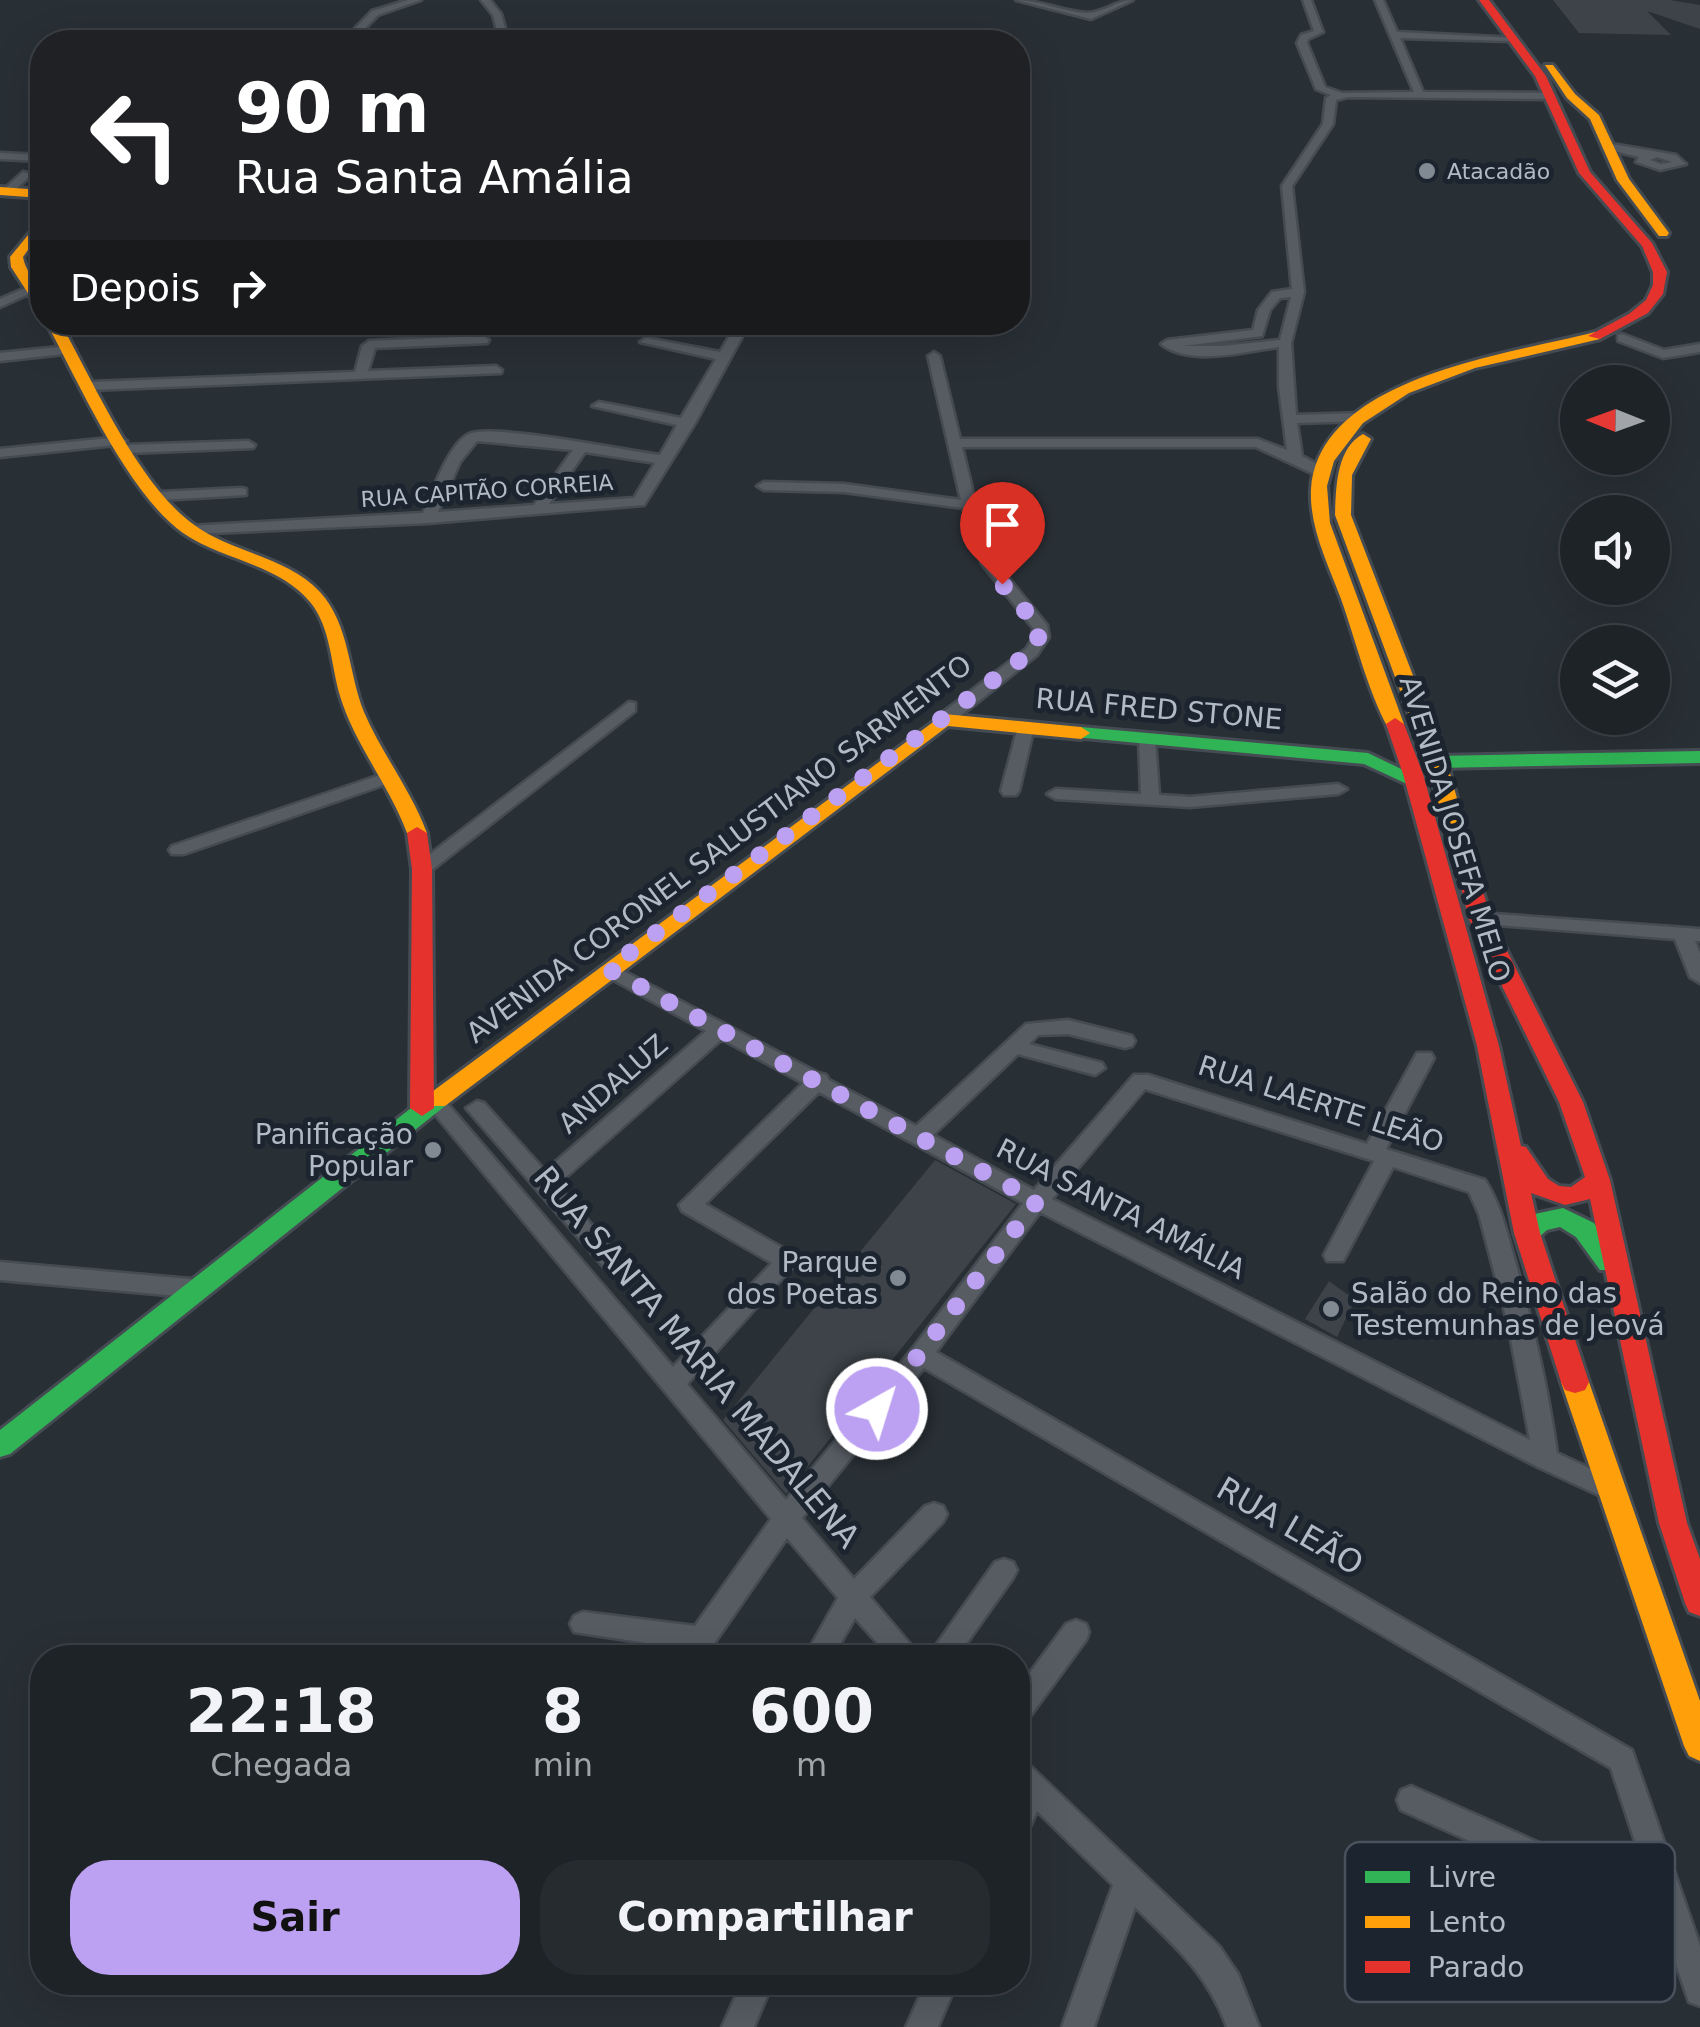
<!DOCTYPE html>
<html lang="pt">
<meta charset="utf-8">
<style>
body{margin:0;font-family:"DejaVu Sans",sans-serif;background:#262b30;color:#f1f3f6;height:100vh;display:flex;flex-direction:column;font-size:38px;white-space:nowrap}
*{box-sizing:border-box;margin:0}
p{font-size:32px;color:#a1a4a8}
.icon{flex:none;width:55px;height:55px;fill:none;stroke:currentColor;stroke-width:2;stroke-linecap:round;stroke-linejoin:round}
.map{position:relative;flex:1;overflow:hidden}
.drawer{position:absolute;left:30px;top:1645px;width:1000px;height:350px;display:flex;flex-direction:column;background:#1e2328;border-radius:40px;box-shadow:0 10px 40px #0002,0 0 0 2px #3c4045}
.drawer>*{flex:none}
.banner{position:absolute;left:30px;top:30px;width:1000px;height:305px;border-radius:40px;box-shadow:0 10px 40px #0002,0 0 0 2px #3c4045;background:#202124;color:#fff;overflow:hidden}
.needle{width:65px;rotate:271deg}
.tools{position:absolute;left:1560px;top:365px;display:grid;gap:20px}
.tools a{display:grid;place-items:center;width:110px;height:110px;border-radius:50%;background:#1e2328;box-shadow:0 10px 40px #0002,0 0 0 2px #3c4045;font-size:50px}
.pin{position:absolute;display:grid;place-items:center;width:85px;height:85px;color:#fff;margin:-102px -42px;border-radius:50% 50% 50% 0;rotate:-45deg;box-shadow:0 0 10px #0007}
.pin .icon{rotate:45deg}
.me{position:absolute;width:110px;margin:-55px;rotate:39deg;stroke-linejoin:round;filter:drop-shadow(0 0 8px #0008)}
.turn{display:flex;align-items:center;gap:35px;height:210px;padding:0 40px;font-size:45px}
.turn .icon{width:130px;height:130px;stroke-width:2.5}
.turn b{display:block;font-size:70px;line-height:85px}
.then{display:flex;align-items:center;height:95px;padding:0 40px;background:#0003;gap:20px;font-size:38px}
.eta{display:flex;justify-content:space-evenly;align-items:center;height:170px;text-align:center}
.eta b{font-size:60px;font-weight:800;line-height:70px}
.primary-button{display:flex;gap:20px;margin-top:auto;padding:20px 40px}
.primary-button a{flex:1;height:115px;border-radius:40px;background:#bca0f2;color:#111;font-size:40px;font-weight:800;line-height:115px;text-align:center}
.primary-button a+a{background:#262b30;color:#f1f3f6}
.map>svg:first-child{display:block}
.building{fill:#3d4349}
.lines{fill:none;stroke-linecap:round;stroke-linejoin:round}
.street-casing{stroke:#454b52;stroke-width:5}
.fast-casing{stroke:#454b52;stroke-width:6}
.slow-casing{stroke:#454b52;stroke-width:6}
.jam-casing{stroke:#454b52;stroke-width:6}
.street{fill:#575c63;fill-rule:evenodd}
.fast{fill:#30b455;fill-rule:evenodd}
.slow{fill:#ff9f0a;fill-rule:evenodd}
.jam{fill:#e5322d;fill-rule:evenodd}
.route{stroke:#bca0f2;stroke-width:18;stroke-dasharray:0 32.4}
.poi-dot{fill:#818a93;stroke:#1c252f;stroke-width:4}
.labels{text-anchor:middle;dominant-baseline:central;stroke-width:10;stroke-linejoin:round;paint-order:stroke}
.far-poi-label{font-size:22px;fill:#b1bbc6;stroke:#1c252f;text-anchor:start}
.far-street-label{font-size:22px;fill:#b1bbc6;stroke:#1c252f}
.street-label{font-size:28px;fill:#b1bbc6;stroke:#1c252f}
.poi-label{font-size:28px;fill:#b1bbc6;stroke:#1c252f;text-anchor:end}
.near-street-label{font-size:32px;fill:#b1bbc6;stroke:#1c252f}
.key{fill:#1c252f;stroke:#49525c;stroke-width:2.5}
.key-label{font-size:28px;fill:#b1bbc6}
</style>
<div class="map">
<svg width="1700" height="2027" viewBox="0 0 1700 2027">
<rect width="100%" height="100%" fill="#282f35"/>
<path class="building" d="M1553 0H1670L1700 5V29L1647 11 1671 35 1579 33Z
M935 1160 1016 1204 786 1494 723 1420Z
M1329 1281 1355 1300 1337 1337 1305 1319Z"/>
<g class="lines">
<g class="street-casing">
<path id="street" d="M408 0H421L378 15 352 42H342L372 11Z
M481 0H490L501 14 509 42H500L493 15Z
M1016 0C1040 0 1063 12 1087 13 1103 13 1117 0 1133 0L1091 19Z
M1303 0H1311L1323 32 1308 39 1307 43 1325 87 1342 93 1414 92 1375 0H1383L1397 32 1516 38 1511 41 1400 38 1423 92 1550 93 1555 96 1550 99 1348 97 1336 100 1333 124 1292 186 1304 292 1291 343 1296 415 1362 413 1369 417 1362 421 1297 423 1302 456 1326 469V475H1316L1256 447H962L976 505 996 563 1047 625 1049 637 1037 655 950 724H938V716L1026 649 1032 640 1033 628 982 564 963 508 844 492 764 490 757 486 764 482 844 484 961 500 928 356 934 352 940 356 960 439H1258L1287 450 1279 387V347C1244 351 1191 367 1161 344L1167 340 1253 330 1258 310 1272 292 1292 289 1282 186 1323 124 1326 98 1331 95 1316 89 1297 43 1301 35 1314 31ZM1291 297 1280 340 1223 346H1183L1262 336 1270 310 1280 298Z
M42 120V126L32 123 33 121Z
M1606 143 1676 155 1686 164 1660 170 1636 162 1639 157 1602 148ZM1657 157 1672 162 1661 164 1650 160Z
M0 153 42 155V161L0 159Z
M23 172 32 174 11 194H3V190Z
M42 265V271L21 276 15 272Z
M30 286 40 289 0 307V299Z
M738 322H750L695 423 644 505 428 523 190 534 183 530 190 526 423 513C431 494 449 443 469 434 492 423 627 451 660 455L677 425 592 406 599 402 681 418 716 359 640 342 646 338 720 352ZM477 441 573 450 534 505 438 512 460 462ZM585 452 650 462 655 463 634 498 549 504Z
M1622 334 1664 350 1700 344V352L1663 358 1618 341V335Z
M483 336 489 340 487 343 375 348 368 371 496 366 502 370 501 373 90 390 84 386 90 382 355 372 362 346 369 341Z
M69 346 75 350 73 353 0 361V353Z
M120 437 127 441 125 444 0 457V449Z
M248 441 255 445 253 448 127 453 120 449 127 445Z
M241 488 246 489V495L160 500 153 496 160 492Z
M629 702 635 703V711L428 873H416L413 869 416 865Z
M1026 722 1034 727 1019 791 1016 795H1004L1001 791 1018 727Z
M1147 733 1155 738 1159 795 1190 797 1338 784 1347 789 1338 794 1190 807 1056 799 1047 794 1056 789 1141 794 1139 738Z
M389 772 398 777 395 781 184 854H172L169 850 172 846Z
M1480 913 1700 929V941H1695L1700 953V983L1690 977 1675 939 1473 923 1471 919 1473 915Z
M608 963 818 1073 826 1075 829 1080 916 1126 1026 1024 1068 1020 1132 1036 1135 1041 1132 1046 1125 1048 1068 1034 1038 1035 1029 1044 1102 1063 1105 1068 1095 1075 1018 1054 933 1135 1034 1190 1134 1075H1148L1367 1144 1417 1053H1431L1434 1058 1386 1149 1485 1180C1501 1205 1507 1233 1515 1261 1533 1324 1548 1388 1557 1453L1621 1483 1625 1490 1621 1497 1612 1501 1603 1497 1536 1466 1040 1212 936 1352 1632 1750 1700 1946V2006L1689 2002 1664 1929 1401 1810 1397 1800 1401 1790 1411 1786 1652 1893 1611 1768 924 1368 802 1518 854 1579 925 1506 934 1503 943 1506 947 1514 943 1522 870 1597 922 1658H891L855 1618 832 1658H804L838 1598 787 1538 704 1658H675L679 1648 574 1632 570 1624 574 1616 583 1612 695 1626 771 1519 423 1100 426 1095H440L673 1367 772 1263 682 1211 679 1205 803 1083 722 1039 557 1185 628 1267 625 1273 617 1276 609 1273 466 1108 477 1101 484 1103 545 1171 706 1031 601 973 598 969ZM1145 1089 1374 1161 1324 1255 1327 1261H1343L1393 1167 1469 1192 1479 1214 1508 1324 1530 1440 1052 1199ZM819 1092 1023 1203 913 1348 786 1500 687 1384 798 1261 795 1255 705 1204Z
M0 1262 190 1279 198 1282 202 1288 198 1294 190 1297 0 1280Z
M1004 1559 1013 1562 1017 1570 1013 1578 956 1658H927L995 1562Z
M1076 1620 1086 1624 1089 1632 1086 1640 1028 1719 1018 1723V1689L1066 1624Z
M1018 1760 1028 1764 1219 1946 1238 1974 1259 2027H1227C1207 1973 1175 1946 1135 1907L1094 2027H1062L1113 1885 1037 1811 1028 1831 1018 1835Z
M742 1982H773L754 2027H722Z
M926 1982H957L938 2027H906Z"/>
</g>
<g class="fast-casing">
<path id="fast" d="M1081 727 1368 753 1424 780 1414 786 1407 784 1364 764 1074 737V729Z
M1700 751V763L1437 768 1427 762 1437 756Z
M437 1092 445 1094 449 1100 445 1106 10 1454 0 1457V1430L429 1094Z
M1563 1208 1594 1223 1622 1263 1618 1270H1600L1576 1237 1560 1227 1547 1230 1536 1240H1518L1514 1233 1530 1215Z"/>
</g>
<g class="slow-casing">
<path id="slow" d="M1545 65H1553L1575 94 1599 115 1629 179 1669 233 1667 236H1659L1617 180 1590 119 1567 98Z
M0 187 42 190V198L0 195Z
M42 218V230L23 257C27 277 43 288 42 308L37 307 11 267 10 257Z
M46 322H60C94 383 138 484 193 524 231 553 287 556 320 592 350 625 348 672 364 712 382 754 411 790 427 833L424 837 417 839 407 833C389 785 355 745 340 696 331 666 331 627 310 602 279 564 222 560 183 533 128 494 79 383 46 322Z
M1595 332 1602 336 1600 339 1475 368 1409 393 1363 423 1334 461 1327 486 1330 523 1404 724 1395 730 1388 728C1367 689 1356 641 1341 599 1328 564 1309 527 1311 489 1319 376 1512 354 1595 332Z
M1363 434 1371 439 1352 475 1351 515 1448 766 1476 867 1466 873 1456 867 1428 766 1335 515C1336 489 1336 448 1363 434Z
M944 714 1081 727 1090 733 1081 739 948 726 445 1106H429L425 1100 429 1094Z
M1575 1371 1585 1374 1589 1382 1700 1701V1761L1689 1756 1684 1746 1561 1382 1565 1374Z"/>
</g>
<g class="jam-casing">
<path id="jam" d="M1479 0H1489L1546 76 1590 172 1652 243 1667 272 1663 294 1648 313 1600 339 1588 336 1629 314 1646 300 1653 285V272L1642 246 1579 173 1535 76Z
M1395 718 1404 724 1423 774 1499 1046 1521 1146 1526 1147 1548 1179 1559 1186 1571 1187 1585 1177 1559 1102 1469 919 1456 867 1466 861 1476 867 1491 919 1583 1102 1610 1180 1687 1523 1700 1559V1616L1689 1612 1685 1603 1659 1523 1590 1199 1565 1205 1531 1193 1540 1233 1589 1382 1585 1390 1575 1393 1565 1390 1561 1382 1514 1233 1477 1046 1403 774 1386 724Z
M417 827 427 833 432 869 434 1108 422 1116 410 1108 412 869 407 833Z"/>
</g>
<use href="#street" class="street"/>
<use href="#fast" class="fast"/>
<use href="#slow" class="slow"/>
<use href="#jam" class="jam"/>
</g>
<g class="lines">
<path class="route" d="M877 1409 1037 1201 608 969 1036 648 1040 628 1002 584"/>
</g>
<g class="poi-dot">
<circle cx="1427" cy="171" r="10"/>
<circle cx="433" cy="1150" r="10"/>
<circle cx="898" cy="1278" r="10"/>
<circle cx="1331" cy="1309" r="10"/>
</g>
<g class="labels">
<g class="far-poi-label">
<text x="1447" y="171">Atacadão</text>
</g>
<g class="far-street-label">
<text transform="translate(487 491) rotate(-4)">RUA CAPITÃO CORREIA</text>
</g>
<g class="street-label">
<text transform="translate(1159 709) rotate(5)">RUA FRED STONE</text>
<text transform="translate(1455 829) rotate(73)">AVENIDA JOSEFA MELO</text>
<text transform="translate(719 849) rotate(-37)">AVENIDA CORONEL SALUSTIANO SARMENTO</text>
<text transform="translate(613 1084) rotate(-41)">ANDALUZ</text>
<text transform="translate(1321 1104) rotate(18)">RUA LAERTE LEÃO</text>
<text transform="translate(1121 1209) rotate(27)">RUA SANTA AMÁLIA</text>
</g>
<g class="poi-label">
<text x="413" y="1134">Panificação<tspan x="413" dy="32">Popular</tspan></text>
<text x="878" y="1262">Parque<tspan x="878" dy="32">dos Poetas</tspan></text>
<text x="1351" y="1293" text-anchor="start">Salão do Reino das<tspan x="1351" dy="32">Testemunhas de Jeová</tspan></text>
</g>
<g class="near-street-label">
<text transform="translate(697 1357) rotate(50)">RUA SANTA MARIA MADALENA</text>
<text transform="translate(1290 1526) rotate(30)">RUA LEÃO</text>
</g>
</g>
<rect x="1345" y="1842" width="330" height="160" rx="15" class="key"/>
<rect x="1365" y="1871" width="45" height="12" fill="#30b455"/>
<rect x="1365" y="1916" width="45" height="12" fill="#ff9f0a"/>
<rect x="1365" y="1961" width="45" height="12" fill="#e5322d"/>
<g class="key-label">
<text x="1428" y="1887">Livre</text>
<text x="1428" y="1932">Lento</text>
<text x="1428" y="1977">Parado</text>
</g>
</svg>
<div class="tools">
<a><svg class="needle" viewBox="-14 -14 28 28"><path d="M0-13l5 13h-10z" fill="#e53935"/><path d="M0 13l5-13h-10z" fill="#a1a4a8"/></svg></a>
<a><svg class="icon" aria-label="sound" viewBox="0 0 24 24"><path d="M4 9h4l5-4v14l-5-4H4zM17 9q2 3 0 6"/></svg></a>
<a><svg class="icon" aria-label="layers" viewBox="0 0 24 24"><path d="M12 4l9 5-9 5-9-5zM3 14l9 5 9-5"/></svg></a>
</div>
<div class="pin" style="left:1002px;top:584px;background:#d93025"><svg class="icon" aria-label="arrive" viewBox="0 0 24 24"><path d="M6 21V4h12l-3 4 3 4H6"/></svg></div>
<svg class="me" style="left:877px;top:1409px" viewBox="-20 -20 40 40"><circle r="17" fill="#bca0f2" stroke="#fff" stroke-width="3"/><path d="M0-11L8 9 0 5-8 9z" fill="#fff"/></svg>
<div class="banner">
<div class="turn"><svg class="icon" aria-label="left" viewBox="0 0 24 24"><path d="M17 20v-9H6M10 6l-5 5 5 5"/></svg><div><b>90 m</b>Rua Santa Amália</div></div>
<div class="then">Depois<svg class="icon" aria-label="right" viewBox="0 0 24 24"><path d="M7 20v-9h11M14 6l5 5-5 5"/></svg></div>
</div>
<section class="drawer">
<div class="eta">
<div><b>22:18</b><p>Chegada</p></div>
<div><b>8</b><p>min</p></div>
<div><b>600</b><p>m</p></div>
</div>
<div class="primary-button"><a>Sair</a><a>Compartilhar</a></div>
</section>
</div>
